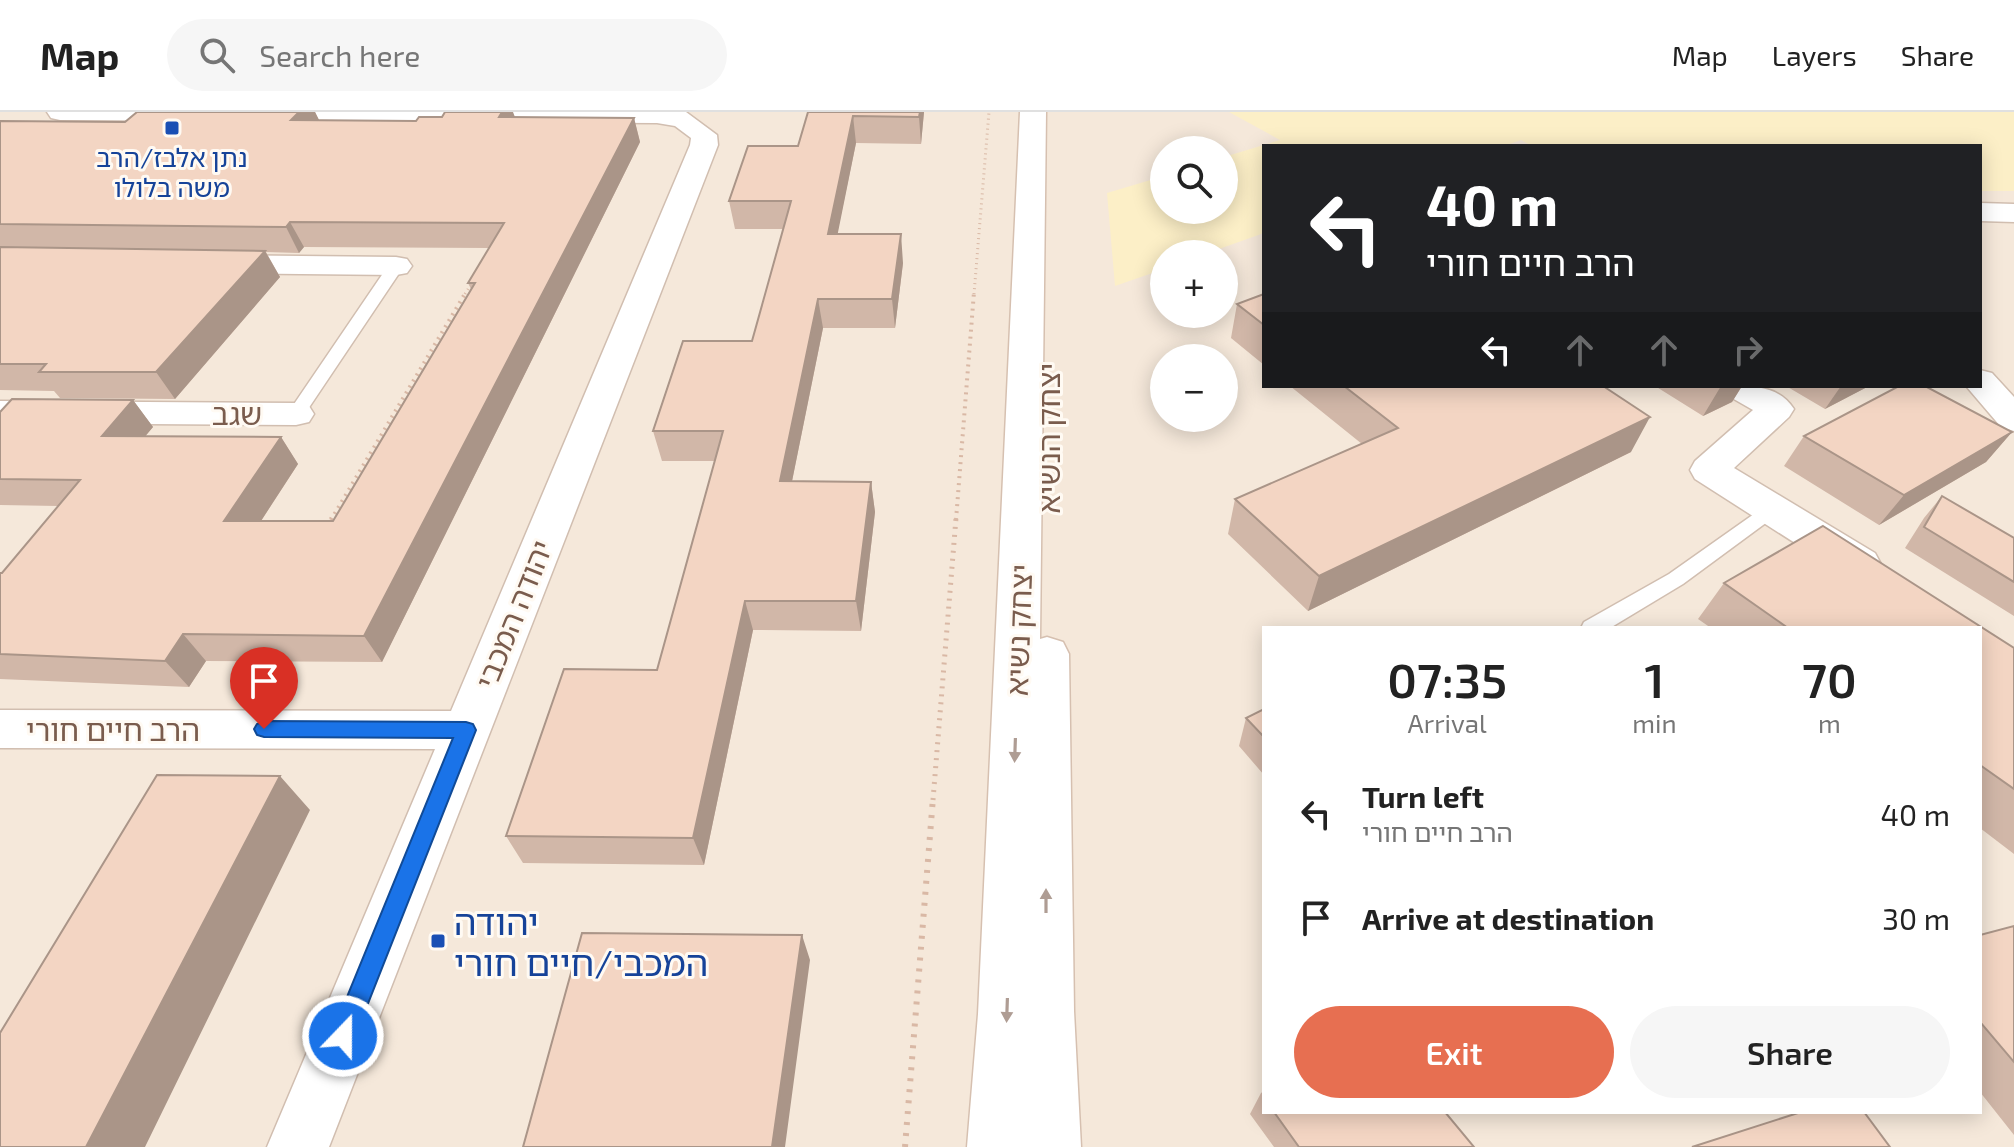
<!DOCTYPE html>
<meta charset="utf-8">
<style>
body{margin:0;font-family:"Exo 2","Noto Sans Hebrew",sans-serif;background:#f6f6f6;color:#222;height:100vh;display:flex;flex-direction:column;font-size:30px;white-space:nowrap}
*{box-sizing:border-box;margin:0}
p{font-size:26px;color:#767676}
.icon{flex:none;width:44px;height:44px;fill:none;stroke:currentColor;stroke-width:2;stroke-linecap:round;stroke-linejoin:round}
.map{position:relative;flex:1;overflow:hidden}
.details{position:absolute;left:1262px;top:514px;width:720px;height:488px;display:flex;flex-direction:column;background:#fff;border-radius:0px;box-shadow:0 4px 20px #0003}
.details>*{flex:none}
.hud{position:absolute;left:1262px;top:32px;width:720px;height:244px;border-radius:0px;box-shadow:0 4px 20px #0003;background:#202124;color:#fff;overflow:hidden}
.tools{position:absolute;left:1150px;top:24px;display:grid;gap:16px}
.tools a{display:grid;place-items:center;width:88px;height:88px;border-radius:50%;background:#fff;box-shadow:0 4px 20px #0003;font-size:40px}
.pin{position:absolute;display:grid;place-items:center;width:68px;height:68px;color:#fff;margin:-82px -34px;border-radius:50% 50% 50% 0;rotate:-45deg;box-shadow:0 0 8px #0007}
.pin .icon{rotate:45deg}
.me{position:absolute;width:88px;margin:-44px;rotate:22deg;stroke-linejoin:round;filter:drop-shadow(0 0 6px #0008)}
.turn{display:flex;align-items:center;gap:28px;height:168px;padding:0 32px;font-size:36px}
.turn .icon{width:104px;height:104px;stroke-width:2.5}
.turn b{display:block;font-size:56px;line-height:68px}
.lanes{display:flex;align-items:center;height:76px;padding:0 32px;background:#0003;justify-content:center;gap:40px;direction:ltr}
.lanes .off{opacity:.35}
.eta{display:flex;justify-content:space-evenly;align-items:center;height:136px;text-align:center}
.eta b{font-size:48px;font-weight:600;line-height:56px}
.primary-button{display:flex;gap:16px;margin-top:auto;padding:16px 32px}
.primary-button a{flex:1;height:92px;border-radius:48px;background:#e76f51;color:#fff;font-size:32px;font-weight:600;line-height:92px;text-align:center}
.primary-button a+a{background:#f6f6f6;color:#222}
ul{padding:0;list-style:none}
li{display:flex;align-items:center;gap:24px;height:104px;padding:0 32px}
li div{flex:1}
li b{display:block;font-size:30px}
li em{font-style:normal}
header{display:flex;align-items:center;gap:48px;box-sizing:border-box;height:112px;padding:0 40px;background:#fff;border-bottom:2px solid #e0e0e0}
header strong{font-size:38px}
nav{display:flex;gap:44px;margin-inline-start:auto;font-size:28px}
.search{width:560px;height:72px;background:#f6f6f6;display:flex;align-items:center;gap:20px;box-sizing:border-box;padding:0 28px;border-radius:44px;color:#767676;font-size:30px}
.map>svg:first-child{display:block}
.residential{fill:#f5e8da;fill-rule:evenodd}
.sand{fill:#fcefc7}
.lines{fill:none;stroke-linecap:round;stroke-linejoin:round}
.service-casing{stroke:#d1beb0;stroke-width:3}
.minor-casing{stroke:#d1beb0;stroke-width:3}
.secondary-casing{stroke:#d6c0b0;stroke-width:3}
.path-far3{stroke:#d9b8a5;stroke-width:3;stroke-dasharray:1 4;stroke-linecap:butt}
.path-far2{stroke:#d9b8a5;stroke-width:4;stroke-dasharray:2 5;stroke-linecap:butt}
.path-far1{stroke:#d9b8a5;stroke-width:5;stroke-dasharray:2 6;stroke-linecap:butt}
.path{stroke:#d9b8a5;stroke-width:6;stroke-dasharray:3 8;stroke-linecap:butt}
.service{fill:#fff;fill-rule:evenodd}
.minor{fill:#fff;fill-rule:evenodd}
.secondary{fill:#fff;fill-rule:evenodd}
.wall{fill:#d1b7a8}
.shaded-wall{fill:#aa9588}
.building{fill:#f3d5c3;stroke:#aa9588;stroke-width:2}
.oneway{fill:#af9d94}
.route{fill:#1a73e8;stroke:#114b97;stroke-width:2}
.transit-dot{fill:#1a4fb4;stroke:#fffaf3;stroke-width:3}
.labels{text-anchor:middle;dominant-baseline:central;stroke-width:6;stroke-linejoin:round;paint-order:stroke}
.far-transit-label{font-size:26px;fill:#164399;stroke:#fffaf3}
.street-label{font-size:30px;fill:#7a5c4d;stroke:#fffaf3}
.near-transit-label{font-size:36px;fill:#164399;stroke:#fffaf3;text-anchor:start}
</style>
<header>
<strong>Map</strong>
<div class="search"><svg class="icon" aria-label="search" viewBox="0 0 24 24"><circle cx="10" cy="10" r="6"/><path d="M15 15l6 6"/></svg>Search here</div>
<nav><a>Map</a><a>Layers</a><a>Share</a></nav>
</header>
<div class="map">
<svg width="2014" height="1035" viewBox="0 0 2014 1035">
<rect width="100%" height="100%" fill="#fdf6ec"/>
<path class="residential" d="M0 0H2014V1035H0ZM1264 34H1980V274H1264ZM1164 38H1224V98H1164ZM1164 142H1224V202H1164ZM1164 246H1224V306H1164ZM1264 516H1980V1000H1264Z"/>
<path class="sand" d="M1229 0H2014V79H1980V34H1532L1521 28 1504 34H1264V121L1205 142H1164V157L1115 174 1107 81 1164 64V98H1224V45L1280 28Z"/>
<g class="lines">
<g class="service-casing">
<path id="service" d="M396 149 404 154 302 306H290L287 302 290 298 390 151Z
M1771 390 1781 397 1778 402 1683 472 1610 516H1581L1584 510 1669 462Z"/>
</g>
<g class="minor-casing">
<path id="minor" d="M47 0H686L717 23 718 33 329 1035H267L435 637 0 636V598L451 599 690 33 691 26 675 14 657 11 60 8 51 6Z
M1980 91 2014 92V110L1980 109Z
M214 143 396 145 407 147 412 154 407 161 396 163 214 161 203 159 198 152 203 145Z
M1980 258 1992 261 2014 285V319L2001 315 1966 274H1980Z
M1720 274C1748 274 1777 271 1794 297L1789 305 1734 356 1875 441 1881 452 1875 463 1860 467 1845 463 1695 367 1690 358 1695 349 1753 298 1725 282Z
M0 289 296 291 309 294 314 302 309 310 296 313 0 311Z"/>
</g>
<g class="secondary-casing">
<path id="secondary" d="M1020 0H1046L1040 527 1047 525 1063 530 1069 542 1074 899 1081 1035H967L978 902Z"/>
</g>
<path class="path-far3" d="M465 182 472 171
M974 182 989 0"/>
<path class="path-far2" d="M331 408 466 180
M956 408 974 180"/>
<path class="path-far1" d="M327 414 332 406
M233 571 248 546
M933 688 956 406"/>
<path class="path" d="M905 1035 933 686"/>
<use href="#service" class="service"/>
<use href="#minor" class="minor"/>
<use href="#secondary" class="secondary"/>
</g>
<path class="wall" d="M137 0H315L319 8 416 9 515 5 634 6 640 30 382 550 206 549 189 575 0 567V461H2L58 394 0 393V300L133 288 153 315 145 324 281 325 298 352 261 409H333L471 177 468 171 489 136 304 135 299 141 266 140 280 165 175 287 60 286 54 279 0 278V9L125 10Z
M808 0H924L921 32 856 31 837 122 903 151 895 216H823L792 369 871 370 875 400 861 519 753 518 704 753 523 751 506 724 657 558 715 349H662L653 319 752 229 783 117H735L729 89 798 34Z
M1264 182V253L1231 226 1237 192Z
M1290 274H1603L1631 340 1308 499 1228 422 1235 387 1362 332Z
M1655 274H1742L1732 290 1703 304Z
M1786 274H1869L1825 297Z
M2012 320 1986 350 1879 413 1784 354 1804 324Z
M1942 384 2014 426V504L1905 436 1924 406Z
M1823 414 2014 536V742L1980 716V516H1711L1698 507 1724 471Z
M1264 597V663L1239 634 1246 606Z
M2014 814V1023L1980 980V823Z
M1264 979V1000H1445L1474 1035H1274L1250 1002 1261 981Z"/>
<path class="shaded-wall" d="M299 0H315L321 12 291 8Z
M502 0H513L518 13 499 5Z
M920 0H924L921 32 919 5Z
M853 4 856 31 832 150 828 122Z
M634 6 640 30 382 550 364 524Z
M290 110 304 135 299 141 286 115Z
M901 122 903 151 895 216 892 187Z
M265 139 280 165 175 287 156 260Z
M818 187 823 216 786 399 780 369Z
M1721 274H1742L1732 290 1703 304Z
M1841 274H1869L1825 297Z
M133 288 153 315 123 351 102 324Z
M1650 305 1631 340 1308 499 1319 464Z
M2012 320 1986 350 1879 413 1904 383Z
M281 325 298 352 244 435 224 409Z
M871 370 875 400 861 519 856 489Z
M745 489 753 518 704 753 693 726Z
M183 522 206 549 189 575 165 549Z
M280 664 310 698 145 1035H86Z
M802 823 810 848 785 1035H772Z"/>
<path class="building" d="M137 0H299L291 8 416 9 419 5H442L445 0H502L499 5 634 6 364 524 183 522 165 549 0 542V461H2L80 368 0 367V300L12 287 133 288 102 324 281 325 224 409H333L475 171H468L504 111 290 110 286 115 0 112V9L125 10Z
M808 0H920L919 5 853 4 828 122H901L892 187H818L780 369 871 370 856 489H745L693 726 506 724 564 557 657 558 723 319H653L683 229H752L791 89H729L748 34H798Z
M0 135 265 139 156 260H39L46 252H0Z
M1264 182V213L1237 192Z
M1344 274H1603L1650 305 1319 464 1235 387 1398 316Z
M1899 274H1925L2012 320 1904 383 1804 324Z
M1942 384 2014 426V470L1924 415Z
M1823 414 2014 536V677L1980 653V516H1788L1724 471Z
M1264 597V625L1246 606Z
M157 663 280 664 86 1035H0V921Z
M2014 814V950L1980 910V823Z
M582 821 802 823 772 1035H523Z
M1274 1000H1445L1474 1035H1299Z
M1801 1000H1864L1890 1035H1692Z"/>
<defs><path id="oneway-solid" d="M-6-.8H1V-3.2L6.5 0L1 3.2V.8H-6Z" transform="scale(2)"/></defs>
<g class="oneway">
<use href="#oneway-solid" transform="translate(1015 638) rotate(92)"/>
<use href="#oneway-solid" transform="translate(1046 789) rotate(-90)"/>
<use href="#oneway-solid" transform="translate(1007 898) rotate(92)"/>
</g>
<path class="route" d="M264 609 466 610 473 612 476 618 352 932 343 936 334 932 331 924 453 626 264 625 257 623 254 617 257 612Z"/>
<g class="transit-dot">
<rect x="164" y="8" width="16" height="16" rx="4"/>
<rect x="430" y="821" width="16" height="16" rx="4"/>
</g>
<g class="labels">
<g class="far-transit-label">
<text x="172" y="44">נתן אלבז/הרב<tspan x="172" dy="30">משה בלולו</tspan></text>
</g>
<g class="street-label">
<text x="237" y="301">שגב</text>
<text transform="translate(1048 326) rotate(-90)">יצחק הנשיא</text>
<text transform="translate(513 502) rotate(-68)">יהודה המכבי</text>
<text transform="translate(1018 518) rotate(-88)">יצחק נשיא</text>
<text x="113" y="617">הרב חיים חורי</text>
</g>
<g class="near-transit-label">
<text x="454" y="808">יהודה<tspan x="454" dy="41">המכבי/חיים חורי</tspan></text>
</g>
</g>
</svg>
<div class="tools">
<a><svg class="icon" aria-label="search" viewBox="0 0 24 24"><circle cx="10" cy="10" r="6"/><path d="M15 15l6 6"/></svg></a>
<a>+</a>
<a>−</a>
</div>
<div class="pin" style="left:264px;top:617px;background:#d93025"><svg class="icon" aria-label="arrive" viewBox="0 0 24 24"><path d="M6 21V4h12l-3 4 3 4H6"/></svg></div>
<svg class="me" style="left:343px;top:924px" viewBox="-20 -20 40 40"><circle r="17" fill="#1a73e8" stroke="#fff" stroke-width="3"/><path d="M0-11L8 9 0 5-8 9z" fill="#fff"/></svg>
<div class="hud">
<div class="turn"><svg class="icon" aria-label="left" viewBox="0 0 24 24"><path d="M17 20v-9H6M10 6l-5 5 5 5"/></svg><div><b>40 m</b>הרב חיים חורי</div></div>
<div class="lanes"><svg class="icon" aria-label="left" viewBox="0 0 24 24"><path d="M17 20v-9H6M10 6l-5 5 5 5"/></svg><svg class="icon off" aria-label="ahead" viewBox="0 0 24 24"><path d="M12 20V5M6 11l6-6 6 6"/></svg><svg class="icon off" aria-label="ahead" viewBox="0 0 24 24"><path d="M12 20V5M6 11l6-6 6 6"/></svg><svg class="icon off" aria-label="right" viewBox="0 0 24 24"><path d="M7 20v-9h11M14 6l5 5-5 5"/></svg></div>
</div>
<section class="details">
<div class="eta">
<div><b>07:35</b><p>Arrival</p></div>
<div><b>1</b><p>min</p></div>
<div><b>70</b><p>m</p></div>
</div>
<ul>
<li><svg class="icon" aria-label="left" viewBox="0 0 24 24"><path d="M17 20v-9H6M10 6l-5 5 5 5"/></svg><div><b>Turn left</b><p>הרב חיים חורי</p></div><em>40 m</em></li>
<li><svg class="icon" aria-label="arrive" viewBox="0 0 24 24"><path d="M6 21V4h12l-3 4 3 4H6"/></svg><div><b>Arrive at destination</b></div><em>30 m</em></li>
</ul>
<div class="primary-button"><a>Exit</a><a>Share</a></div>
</section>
</div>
